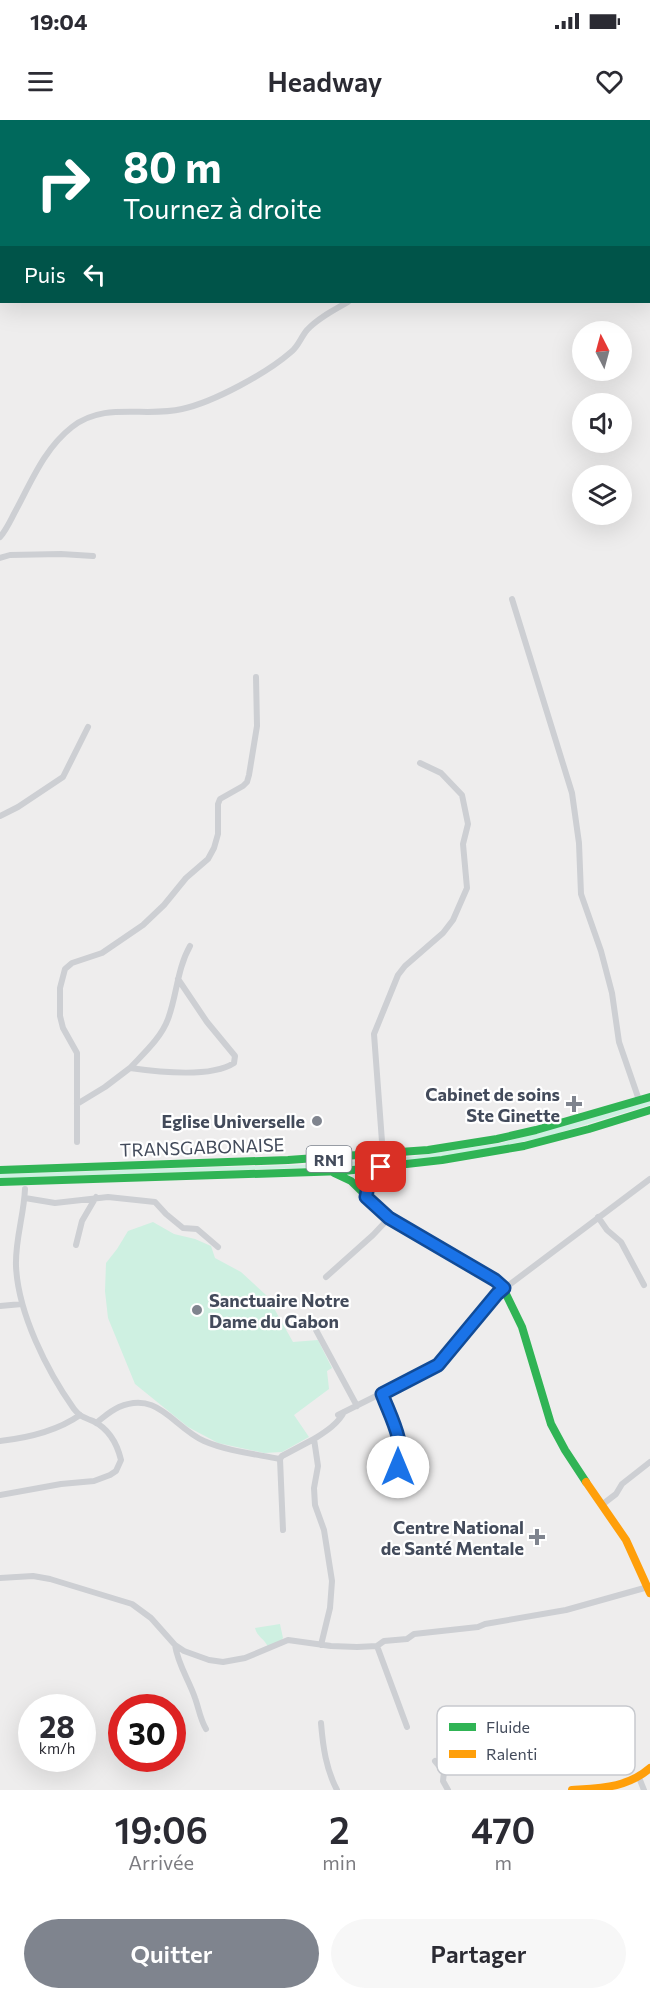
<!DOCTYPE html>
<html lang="fr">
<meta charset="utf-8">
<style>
body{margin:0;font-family:Commissioner,sans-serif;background:#f7f7f7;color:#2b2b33;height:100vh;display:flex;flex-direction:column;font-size:22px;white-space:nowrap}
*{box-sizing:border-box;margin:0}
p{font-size:20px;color:#7c7c81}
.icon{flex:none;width:33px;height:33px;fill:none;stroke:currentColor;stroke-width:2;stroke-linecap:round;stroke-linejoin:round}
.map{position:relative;height:1670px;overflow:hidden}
.drawer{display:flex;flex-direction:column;background:#fff;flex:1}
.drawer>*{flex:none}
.banner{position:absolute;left:0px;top:0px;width:651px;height:183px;box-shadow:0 6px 24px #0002;background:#00695c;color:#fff;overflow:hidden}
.needle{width:39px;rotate:354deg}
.tools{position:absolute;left:572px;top:201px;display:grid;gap:12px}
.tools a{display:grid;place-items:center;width:60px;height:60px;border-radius:50%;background:#fff;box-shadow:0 6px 24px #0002;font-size:30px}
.speed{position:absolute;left:18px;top:1574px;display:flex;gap:12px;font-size:30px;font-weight:700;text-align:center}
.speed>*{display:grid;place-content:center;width:78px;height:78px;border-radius:50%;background:#fff;box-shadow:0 6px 24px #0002;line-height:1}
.speed small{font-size:15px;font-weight:400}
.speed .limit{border:9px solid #d22;background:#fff;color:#111}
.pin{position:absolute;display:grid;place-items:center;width:51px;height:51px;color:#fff;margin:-26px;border-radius:12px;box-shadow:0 3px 9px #0006}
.me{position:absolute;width:66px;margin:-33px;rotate:0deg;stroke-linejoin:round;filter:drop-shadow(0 0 4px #0008)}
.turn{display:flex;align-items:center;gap:21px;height:126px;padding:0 24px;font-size:27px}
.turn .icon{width:78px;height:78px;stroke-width:2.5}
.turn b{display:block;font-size:42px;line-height:51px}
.then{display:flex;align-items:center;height:57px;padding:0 24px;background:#0003;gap:12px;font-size:22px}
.eta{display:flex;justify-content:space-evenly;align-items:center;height:102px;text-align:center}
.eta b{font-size:36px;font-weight:600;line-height:42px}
.primary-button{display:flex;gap:12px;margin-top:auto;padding:12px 24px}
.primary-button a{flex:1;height:69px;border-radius:36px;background:#7f848e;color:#fff;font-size:24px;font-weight:600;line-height:69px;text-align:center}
.primary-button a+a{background:#f7f7f7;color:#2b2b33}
.status{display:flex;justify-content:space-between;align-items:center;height:42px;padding:0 30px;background:#fff;direction:ltr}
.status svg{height:16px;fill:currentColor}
header{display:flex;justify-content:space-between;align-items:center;height:78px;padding:0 24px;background:#fff;font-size:27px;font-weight:600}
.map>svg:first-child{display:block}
.green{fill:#cef0e1}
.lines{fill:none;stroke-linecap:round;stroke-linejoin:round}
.street{stroke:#cdcfd3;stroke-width:6}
.fast{stroke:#30b455;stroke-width:8}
.slow{stroke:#ff9f0a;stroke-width:8}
.route-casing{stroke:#114b97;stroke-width:15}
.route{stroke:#1a73e8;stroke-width:10}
.poi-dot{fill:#7f848e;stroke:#fff;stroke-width:2}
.labels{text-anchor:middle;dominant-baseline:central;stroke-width:4.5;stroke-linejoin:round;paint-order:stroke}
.shield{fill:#fff;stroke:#7b818c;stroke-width:1.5}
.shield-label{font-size:16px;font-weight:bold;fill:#434b5b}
.poi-label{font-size:18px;font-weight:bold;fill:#434b5b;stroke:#fff;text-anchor:end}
.street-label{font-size:18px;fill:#434b5b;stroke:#fff}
.key{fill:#fff;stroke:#c7c9ce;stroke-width:1.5}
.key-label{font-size:16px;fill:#434b5b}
</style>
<div class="status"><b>19:04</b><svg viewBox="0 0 49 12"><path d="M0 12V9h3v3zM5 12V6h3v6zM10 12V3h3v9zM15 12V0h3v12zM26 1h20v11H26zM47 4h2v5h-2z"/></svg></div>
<header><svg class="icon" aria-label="menu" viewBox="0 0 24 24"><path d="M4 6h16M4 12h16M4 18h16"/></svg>Headway<svg class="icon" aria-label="heart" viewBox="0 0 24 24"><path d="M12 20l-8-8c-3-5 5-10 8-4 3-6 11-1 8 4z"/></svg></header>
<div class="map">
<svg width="650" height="1670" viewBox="0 0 650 1670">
<rect width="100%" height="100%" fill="#eeeded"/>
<path class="green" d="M650 981V985L545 1017 457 1035 357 1046 0 1058V1054L324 1044 409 1037 501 1023Z
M153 1102 174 1114 195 1119 211 1126 215 1138 241 1152 267 1176 293 1222 318 1220 332 1248 327 1251 329 1269 294 1295 309 1317 282 1332 264 1333 218 1323 188 1307 135 1264 108 1198 105 1171 106 1143 117 1129 128 1111Z
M280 1504 283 1518 281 1521 268 1527C265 1519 257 1517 255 1508Z"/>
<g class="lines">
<path class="street" d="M338 0 341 2
M18 2 19 0
M186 2V0
M0 90 2 67
M0 417C7 409 11 399 16 390 32 360 45 328 72 307 105 281 145 298 182 289 214 282 267 253 291 232 298 227 301 217 307 210 318 198 334 190 348 182
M0 438 10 435 61 434 93 436
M512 479 572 673 579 723 581 774 601 831 612 873 619 922 639 980
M0 696 18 687 63 657 88 607
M130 948C144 933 161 918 168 899 177 875 177 849 190 826
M77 984 105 967 130 948C158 952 211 958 234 943L235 936 207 902 178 859
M77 1022V933L63 908 60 896V868L65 849 72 843 102 833 143 805 164 785 186 758 208 739 214 728 218 714V684L220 679 243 666 247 662 249 655 257 606 256 557
M383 1035 374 914 398 855 405 846 443 813 453 800 467 768 463 724 468 704 462 675 441 653 420 643
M25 1078 55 1083 108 1077 155 1082 166 1094 183 1108 197 1109 218 1127
M598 1097 607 1110 621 1122 644 1165
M76 1125 82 1101 96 1077
M326 1157 373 1115 389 1098
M0 1186 22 1184
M316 1210 357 1286
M382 1274C390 1296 407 1323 398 1347
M338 1295 438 1245 497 1174 650 1059
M96 1303C104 1297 110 1291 119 1287 158 1270 173 1307 204 1321 227 1331 255 1334 280 1339
M0 1321C27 1318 57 1311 80 1295
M0 1375 61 1364 94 1361 110 1355 116 1351 121 1340C117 1323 109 1309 93 1301 85 1298 79 1296 74 1289 47 1251 18 1193 16 1146 15 1120 24 1095 25 1069
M603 1384 616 1374 622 1364 650 1342
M283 1410 280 1339 282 1336 314 1319
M0 1458 33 1456 50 1459 132 1484 151 1498 175 1525 184 1531 209 1540 223 1542 245 1538 288 1520 331 1526 357 1527 377 1526 384 1521 407 1519 414 1514 478 1507 485 1504 566 1490 648 1467
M175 1525C178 1545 189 1560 195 1578 199 1589 200 1599 206 1609
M321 1525 330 1488 332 1461 324 1410 315 1385 314 1368 318 1346 314 1319C325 1312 338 1304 344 1292
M377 1526 407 1607
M321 1603C323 1627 326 1649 337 1670
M435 1641 444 1652 443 1661 448 1670
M640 1660 644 1670"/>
<path class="fast" d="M0 1050 288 1040 428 1030 497 1019 536 1010 650 977
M334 1053 351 1061 387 1096 427 1121 495 1160 505 1172 522 1207 551 1304 565 1330 586 1362
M0 1062 344 1051 442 1040 524 1026 589 1009 650 990
M366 1076 369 1060 381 1047"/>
<path class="slow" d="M586 1362 626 1420 650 1473
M572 1670C601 1668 627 1668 650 1648"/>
</g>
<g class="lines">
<g class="route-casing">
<path id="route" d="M381 1047 369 1060 366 1077 389 1098 495 1160 504 1168 497 1174 438 1245 382 1274C390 1296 406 1323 398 1347"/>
</g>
<use href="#route" class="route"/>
</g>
<g class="poi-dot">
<path d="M571 975h6v6h6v6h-6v6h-6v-6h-6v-6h6z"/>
<circle cx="317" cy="1001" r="6"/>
<circle cx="197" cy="1190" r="6"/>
<path d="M534 1408h6v6h6v6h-6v6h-6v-6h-6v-6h6z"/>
</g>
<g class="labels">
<rect class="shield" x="306.5" y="1026" width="45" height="26" rx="4.5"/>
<g class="shield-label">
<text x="329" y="1039">RN1</text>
</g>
<g class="poi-label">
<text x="560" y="974">Cabinet de soins<tspan x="560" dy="21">Ste Ginette</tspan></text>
<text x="305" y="1001">Eglise Universelle</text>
<text x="209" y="1180" text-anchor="start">Sanctuaire Notre<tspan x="209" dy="21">Dame du Gabon</tspan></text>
<text x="524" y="1407">Centre National<tspan x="524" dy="21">de Santé Mentale</tspan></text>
</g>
<g class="street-label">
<text transform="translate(202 1027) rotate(-2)">TRANSGABONAISE</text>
</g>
</g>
<rect x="437" y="1586" width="198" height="69" rx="9" class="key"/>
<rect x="449" y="1603" width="27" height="8" fill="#30b455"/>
<rect x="449" y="1630" width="27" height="8" fill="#ff9f0a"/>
<g class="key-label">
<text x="486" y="1613">Fluide</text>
<text x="486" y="1640">Ralenti</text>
</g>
</svg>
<div class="tools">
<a><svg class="needle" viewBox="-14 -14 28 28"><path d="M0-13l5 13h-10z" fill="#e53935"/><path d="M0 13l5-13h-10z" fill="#7c7c81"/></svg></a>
<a><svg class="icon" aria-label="sound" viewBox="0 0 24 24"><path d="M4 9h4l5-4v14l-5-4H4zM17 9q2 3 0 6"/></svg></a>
<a><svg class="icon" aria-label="layers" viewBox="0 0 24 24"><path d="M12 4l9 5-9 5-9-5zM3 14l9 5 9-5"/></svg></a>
</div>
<div class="speed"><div>28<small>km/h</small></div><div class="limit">30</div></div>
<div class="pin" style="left:381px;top:1047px;background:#d93025"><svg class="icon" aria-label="arrive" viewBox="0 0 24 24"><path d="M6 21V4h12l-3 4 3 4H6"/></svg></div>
<svg class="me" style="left:398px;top:1347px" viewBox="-20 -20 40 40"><circle r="19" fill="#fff"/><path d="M0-13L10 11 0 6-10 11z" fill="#1a73e8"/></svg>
<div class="banner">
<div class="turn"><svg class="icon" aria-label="right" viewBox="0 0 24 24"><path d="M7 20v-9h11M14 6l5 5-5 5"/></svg><div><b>80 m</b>Tournez à droite</div></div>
<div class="then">Puis<svg class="icon" aria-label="left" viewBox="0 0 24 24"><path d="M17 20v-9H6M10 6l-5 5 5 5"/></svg></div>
</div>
</div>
<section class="drawer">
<div class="eta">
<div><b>19:06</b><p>Arrivée</p></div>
<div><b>2</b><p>min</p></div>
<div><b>470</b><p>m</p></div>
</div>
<div class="primary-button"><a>Quitter</a><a>Partager</a></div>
</section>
